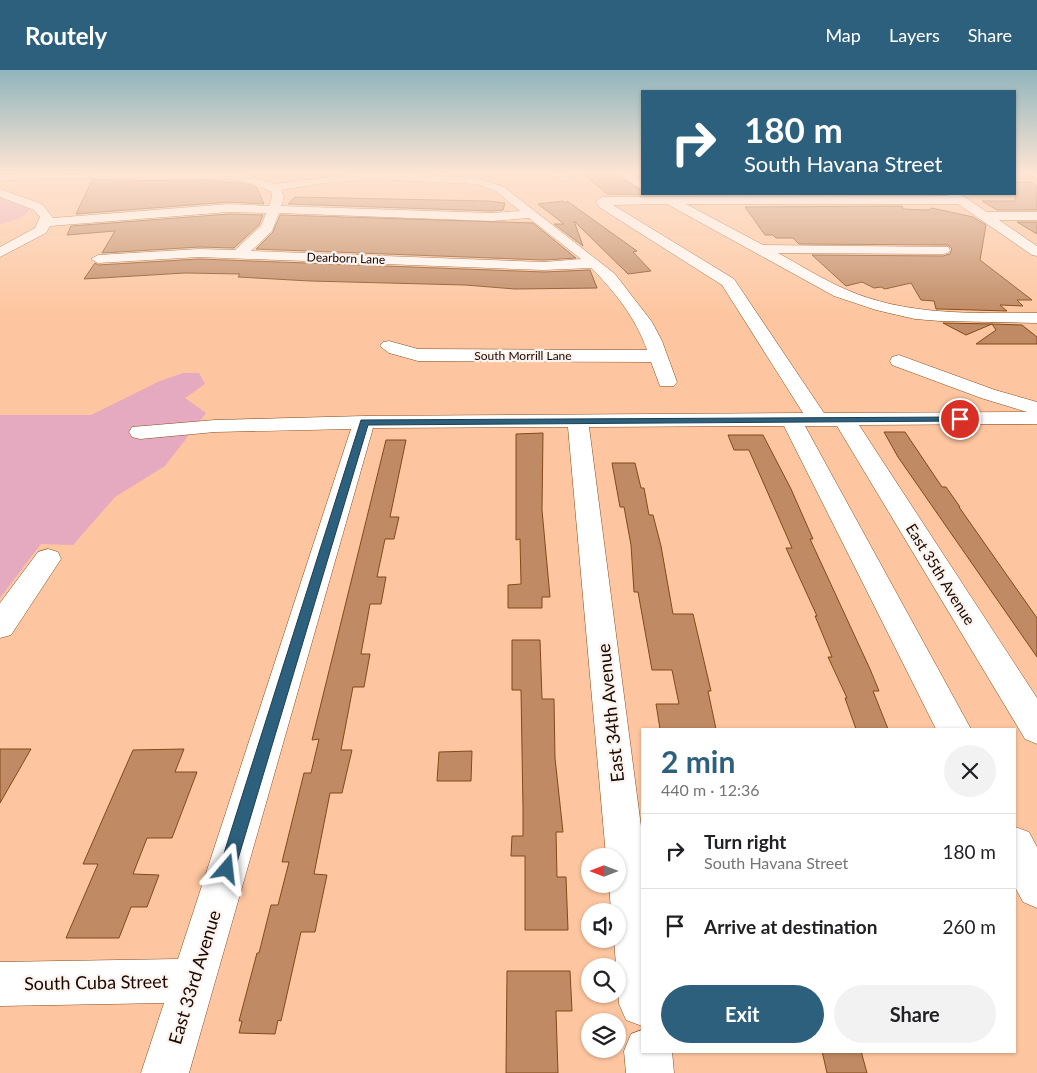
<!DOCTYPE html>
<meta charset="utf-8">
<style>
body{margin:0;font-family:Lato,sans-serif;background:#f2f2f2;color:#202124;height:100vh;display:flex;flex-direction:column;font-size:19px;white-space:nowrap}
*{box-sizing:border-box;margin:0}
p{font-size:16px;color:#757577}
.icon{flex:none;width:28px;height:28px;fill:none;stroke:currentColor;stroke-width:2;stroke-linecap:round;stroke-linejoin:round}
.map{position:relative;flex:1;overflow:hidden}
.side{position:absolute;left:641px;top:658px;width:375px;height:325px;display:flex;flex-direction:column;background:#fff;border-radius:0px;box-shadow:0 1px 4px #0004}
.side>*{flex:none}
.banner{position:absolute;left:641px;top:20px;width:375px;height:105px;border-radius:0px;box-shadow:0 1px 4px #0004;background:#2d607d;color:#fff;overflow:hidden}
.needle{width:32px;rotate:270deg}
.tools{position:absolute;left:581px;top:778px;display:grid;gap:10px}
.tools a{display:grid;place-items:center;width:45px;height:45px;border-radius:50%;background:#fff;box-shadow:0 1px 4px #0004;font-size:25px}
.pin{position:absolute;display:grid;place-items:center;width:42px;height:42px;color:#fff;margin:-21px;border:2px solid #fff;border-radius:50%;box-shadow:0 1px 5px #0007}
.me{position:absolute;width:55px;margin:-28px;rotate:17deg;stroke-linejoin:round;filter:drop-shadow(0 0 4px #0008)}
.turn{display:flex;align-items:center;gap:18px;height:105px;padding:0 20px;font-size:22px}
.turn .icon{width:65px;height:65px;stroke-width:2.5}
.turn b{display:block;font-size:35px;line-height:42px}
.round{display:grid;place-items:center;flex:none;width:52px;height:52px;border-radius:26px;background:#f2f2f2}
.headline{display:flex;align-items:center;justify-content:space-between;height:85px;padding:0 20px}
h1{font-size:30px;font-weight:700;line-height:38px;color:#2d607d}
.button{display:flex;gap:10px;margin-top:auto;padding:10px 20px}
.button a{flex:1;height:58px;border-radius:30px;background:#2d607d;color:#fff;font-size:20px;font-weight:700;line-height:58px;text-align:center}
.button a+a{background:#f2f2f2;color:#202124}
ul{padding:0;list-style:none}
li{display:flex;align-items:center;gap:15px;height:75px;padding:0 20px;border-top:1px solid #e0e0e0}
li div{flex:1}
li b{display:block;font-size:19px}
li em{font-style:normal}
header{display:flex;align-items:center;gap:30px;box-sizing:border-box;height:70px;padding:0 25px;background:#2d607d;color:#fff}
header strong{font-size:24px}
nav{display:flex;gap:28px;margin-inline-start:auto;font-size:18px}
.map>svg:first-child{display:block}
.green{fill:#e5aabf}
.building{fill:#bf8a64;stroke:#844917}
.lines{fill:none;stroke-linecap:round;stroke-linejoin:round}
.minor-casing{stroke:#884c1c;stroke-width:1}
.minor{fill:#fff;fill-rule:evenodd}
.route{fill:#2d607d;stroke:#1d3e51}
.labels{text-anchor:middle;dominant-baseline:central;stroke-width:4.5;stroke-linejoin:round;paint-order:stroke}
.far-street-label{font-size:12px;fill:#1c0600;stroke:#faf3ee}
.street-label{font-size:15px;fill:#1c0600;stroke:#faf3ee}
.near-street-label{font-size:18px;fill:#1c0600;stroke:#faf3ee}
</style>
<header>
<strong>Routely</strong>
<nav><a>Map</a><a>Layers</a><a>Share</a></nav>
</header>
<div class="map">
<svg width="1037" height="1003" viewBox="0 0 1037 1003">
<rect width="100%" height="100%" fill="#fdc6a0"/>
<path class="green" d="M0 128 30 139C24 148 10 152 0 154Z
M183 303H199L205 314 185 328 206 343 165 396 115 427 73 475 41 474 0 528V345H91L160 311Z"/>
<path class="building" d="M584 104H615L642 121V125L607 124Z
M92 110 215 111 247 114 257 118 264 134 229 132 76 144Z
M1015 112H1031L1037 116V140H997L982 131H1015Z
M295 127 488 131 505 133 503 140 492 141 288 134Z
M563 131 565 133 567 131 637 181 633 182 651 201 628 204 574 151 583 176 554 154H564L538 134Z
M902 136 903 139 928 140 932 138 973 147 986 155 980 190 1032 230H1017L1023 236 1000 235 1007 241 940 239H936L934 231 921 230 911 213 885 219 881 217 874 218 862 212 846 216 812 185 943 186 950 184 952 179 948 175 799 174 793 168H776L773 165H765L745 137Z
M229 144 263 145 259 155 234 178 199 177 102 183 115 161 67 165 71 156Z
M280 145 533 153 576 188 544 190 256 179 273 162Z
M1017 152H1037V164Z
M199 189 544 202 590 200 597 218 515 219 465 215 310 211 238 207 240 204 185 203 84 209 95 193 98 195Z
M943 253 992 254 966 265Z
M992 254 1022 255 1037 267V274H976L996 260Z
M884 362H905L942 417H946L960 437H959L1037 548V587L898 387Z
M543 363 542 440 550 527H542V538H508V515L521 514 520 469 516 470V364Z
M728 365H763L791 419 813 469H810L870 599 879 621H873L888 659H856L845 628H847L828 587H832L815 546H817L786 478H792L749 380H734Z
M386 370H406L390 447H399L394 469H385L377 507H386L381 534H370L361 584H370L364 617H353L341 680H352L342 723H330L314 804 327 805 315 862H301L281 951 278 950 275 964 239 963 242 951H239L257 883H259L271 835H278L289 792H282L304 703H311L319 669 312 670Z
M612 393H635L641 418H644L649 445H653L661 476 673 544H693L711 621H708L716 659H660L656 634H679L672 600H652L638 522H634L631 475 624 437H620Z
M512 570H540L542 629H554L555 688 563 762H556L557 807H566L568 860H525V786H511L512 766H523V739L521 620H512Z
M0 679H31L0 733Z
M184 679 175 702H197L172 768H147L133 804 159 805 147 837H131L119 868H66L98 794H83L133 680Z
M472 681 471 711H437L439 682Z
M507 901H570L572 941H556L558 1003H506Z
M822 981H861L867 1003H827Z"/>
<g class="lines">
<g class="minor-casing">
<path id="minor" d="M242 104 275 114 352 104H409L478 108 504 117 615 204 652 252 662 271 677 312 674 316H660L651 292 418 291 389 283 380 276 383 272 389 271 418 279 647 280C637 250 614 220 591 198L544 200 199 187 98 193 91 189 98 185 199 179 235 180 261 156 266 143 229 142 50 156 46 163 0 187V177L35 158 40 147 34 140 0 127V119L42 134 53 148 229 134 269 136 272 127 271 121 243 111 224 109 44 108 0 111V105ZM373 109 476 114 496 121 520 141 492 143 281 136 284 127 281 120 324 113ZM279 143 492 151 529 148 581 189 544 192 251 181 272 161Z
M551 104H564L570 109 564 112Z
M617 104H630L642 111V119Z
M1030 104H1037V109Z
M946 124H960L987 142H1037V150H999L1037 176V186L1032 185 958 134H686L763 175 948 177 950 180 948 183 943 184 778 183C800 195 822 209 845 219 905 246 973 243 1037 243V253L940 251 915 249 876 240 834 226 667 134 613 135 734 209 824 343 1027 342 981 328 892 295 890 291 892 287 899 285 995 320 1037 332V354L859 355 1037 628V674L1025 669 837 356H805L971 659H936L784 356 589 357 642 764V956L626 950 619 934 614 869H618V841H611L609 814H618V786H606L568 357 373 358 189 1003H141L164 933 0 936V892L178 889 351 359 215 362 140 369 132 367 129 362 132 357 215 350 364 346 803 343 722 215 599 137 596 131 602 127 948 126Z
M48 479 58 482 61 489 11 565 0 568V533L38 482Z
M1015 757 1029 762 1037 777V838L1023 832 1015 817Z
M642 960V981H672L674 1003H626L624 981 631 964Z"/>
</g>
<use href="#minor" class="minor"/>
</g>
<linearGradient id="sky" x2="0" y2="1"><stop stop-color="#90b5bc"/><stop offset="0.42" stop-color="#fee5d4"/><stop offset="1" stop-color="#fee5d4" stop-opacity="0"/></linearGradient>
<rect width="1037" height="245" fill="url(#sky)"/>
<path class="route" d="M960 347 965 349 963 351 368 355 235 799 233 805 227 807 221 805 219 799 361 350Z"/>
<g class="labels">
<g class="far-street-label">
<text transform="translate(346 188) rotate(2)">Dearborn Lane</text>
<text x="523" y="285">South Morrill Lane</text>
</g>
<g class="street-label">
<text transform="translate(941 504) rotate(58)">East 35th Avenue</text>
</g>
<g class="near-street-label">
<text transform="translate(610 643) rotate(-96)">East 34th Avenue</text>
<text transform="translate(194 907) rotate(-73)">East 33rd Avenue</text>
<text transform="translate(96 912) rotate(-1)">South Cuba Street</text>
</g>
</g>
</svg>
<div class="tools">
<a><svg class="needle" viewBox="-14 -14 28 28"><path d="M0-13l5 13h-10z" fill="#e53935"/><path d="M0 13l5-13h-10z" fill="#757577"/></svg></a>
<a><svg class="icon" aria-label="sound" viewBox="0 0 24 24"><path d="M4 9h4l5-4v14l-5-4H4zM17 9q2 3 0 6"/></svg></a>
<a><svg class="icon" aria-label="search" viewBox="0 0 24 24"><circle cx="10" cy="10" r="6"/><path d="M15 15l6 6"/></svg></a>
<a><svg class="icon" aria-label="layers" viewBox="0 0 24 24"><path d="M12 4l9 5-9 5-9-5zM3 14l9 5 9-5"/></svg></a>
</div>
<div class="pin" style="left:960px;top:349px;background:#d93025"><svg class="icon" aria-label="arrive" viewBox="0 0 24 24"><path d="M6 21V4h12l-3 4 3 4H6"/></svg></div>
<svg class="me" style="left:227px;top:799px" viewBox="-20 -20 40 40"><path d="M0-17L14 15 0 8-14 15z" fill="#2d607d" stroke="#fff" stroke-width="4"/></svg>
<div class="banner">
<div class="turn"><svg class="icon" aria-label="right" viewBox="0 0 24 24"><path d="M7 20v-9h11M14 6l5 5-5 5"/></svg><div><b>180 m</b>South Havana Street</div></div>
</div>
<section class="side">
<div class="headline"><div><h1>2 min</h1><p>440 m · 12:36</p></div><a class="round"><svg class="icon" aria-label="close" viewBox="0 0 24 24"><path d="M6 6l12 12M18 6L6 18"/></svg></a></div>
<ul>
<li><svg class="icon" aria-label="right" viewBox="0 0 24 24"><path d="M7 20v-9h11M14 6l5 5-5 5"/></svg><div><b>Turn right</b><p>South Havana Street</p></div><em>180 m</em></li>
<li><svg class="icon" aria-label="arrive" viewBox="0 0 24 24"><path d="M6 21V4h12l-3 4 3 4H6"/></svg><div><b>Arrive at destination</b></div><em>260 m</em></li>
</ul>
<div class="button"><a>Exit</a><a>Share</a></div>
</section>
</div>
